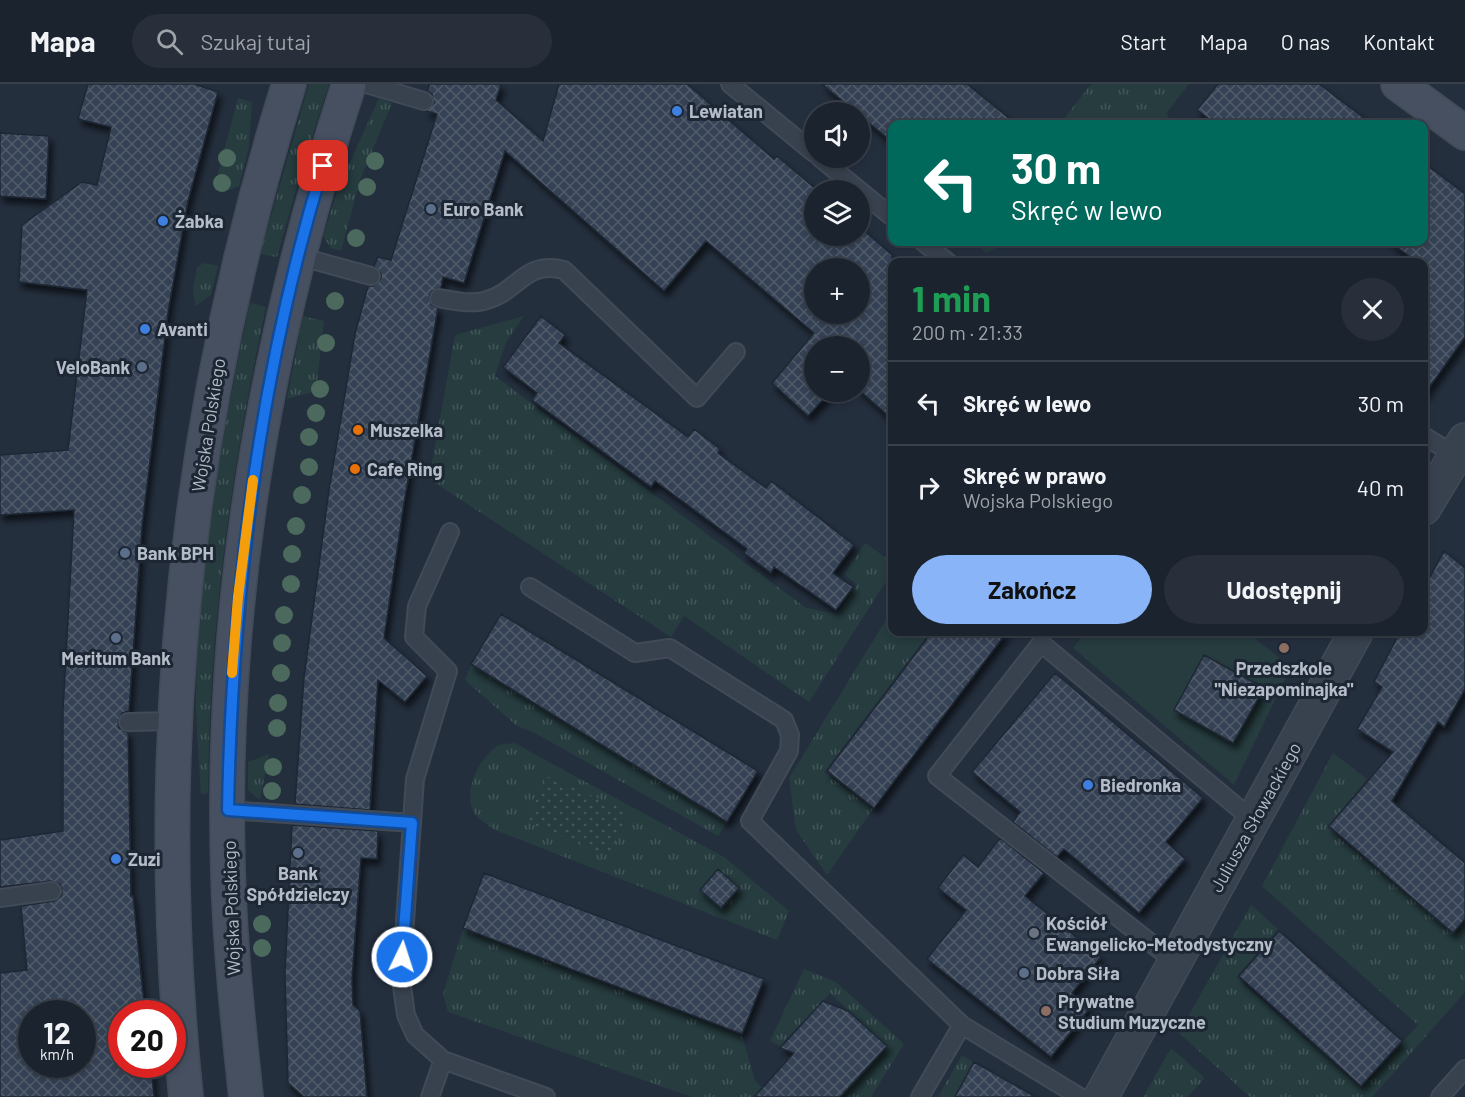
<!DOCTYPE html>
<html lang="pl">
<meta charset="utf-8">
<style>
body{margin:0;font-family:Barlow,sans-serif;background:#282f3a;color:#f1f3f6;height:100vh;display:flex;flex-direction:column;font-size:22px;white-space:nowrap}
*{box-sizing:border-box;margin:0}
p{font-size:20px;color:#a0a4aa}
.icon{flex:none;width:33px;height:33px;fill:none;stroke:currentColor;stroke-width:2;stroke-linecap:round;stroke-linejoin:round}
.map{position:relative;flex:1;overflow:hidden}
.sheet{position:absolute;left:888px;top:174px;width:540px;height:378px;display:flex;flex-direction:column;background:#1b232e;border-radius:12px;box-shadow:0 3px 9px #0003,0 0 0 2px #39404a}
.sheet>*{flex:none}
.hud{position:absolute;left:888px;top:36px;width:540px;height:126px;border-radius:12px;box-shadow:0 3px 9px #0003,0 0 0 2px #39404a;background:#00695c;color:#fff;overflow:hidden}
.fabs{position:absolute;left:804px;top:18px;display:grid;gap:12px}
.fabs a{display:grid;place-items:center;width:66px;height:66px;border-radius:50%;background:#1b232e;box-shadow:0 3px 9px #0003,0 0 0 2px #39404a;font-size:30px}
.speed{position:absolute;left:18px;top:916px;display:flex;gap:12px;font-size:30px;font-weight:700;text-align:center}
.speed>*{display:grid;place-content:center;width:78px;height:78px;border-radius:50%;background:#1b232e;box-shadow:0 3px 9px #0003,0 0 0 2px #39404a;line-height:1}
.speed small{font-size:15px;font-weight:400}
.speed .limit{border:9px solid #d22;background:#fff;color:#111}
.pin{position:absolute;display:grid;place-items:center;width:51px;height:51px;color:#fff;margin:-26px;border-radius:12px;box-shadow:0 3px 9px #0006}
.me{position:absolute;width:66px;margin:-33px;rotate:4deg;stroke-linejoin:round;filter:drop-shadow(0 0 4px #0008)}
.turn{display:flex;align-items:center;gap:21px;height:126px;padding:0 24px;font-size:27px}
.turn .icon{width:78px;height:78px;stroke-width:2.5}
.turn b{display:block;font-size:42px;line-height:51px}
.round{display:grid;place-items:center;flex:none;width:63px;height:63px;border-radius:32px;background:#282f3a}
.headline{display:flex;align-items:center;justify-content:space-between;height:102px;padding:0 24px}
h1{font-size:36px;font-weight:700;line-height:45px;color:#1e9e55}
.action{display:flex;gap:12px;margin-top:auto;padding:12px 24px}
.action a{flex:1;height:69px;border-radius:36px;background:#8ab4f8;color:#111;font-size:24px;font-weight:700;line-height:69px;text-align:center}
.action a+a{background:#282f3a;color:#f1f3f6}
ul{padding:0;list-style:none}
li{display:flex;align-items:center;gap:18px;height:84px;padding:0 24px;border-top:2px solid #39404a}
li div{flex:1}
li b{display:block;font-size:22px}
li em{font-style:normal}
header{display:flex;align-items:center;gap:36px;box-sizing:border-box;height:84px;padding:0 30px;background:#1b232e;border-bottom:2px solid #39404a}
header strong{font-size:28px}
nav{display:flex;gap:33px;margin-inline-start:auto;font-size:21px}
.search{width:420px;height:54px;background:#282f3a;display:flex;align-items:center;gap:15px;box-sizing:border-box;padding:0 21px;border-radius:33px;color:#a0a4aa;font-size:22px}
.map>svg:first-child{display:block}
.grass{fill:url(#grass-tufts)}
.park{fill:url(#park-dots)}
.garden{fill:#263c3f}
.building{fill:url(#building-cross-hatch);stroke:#1f2835;stroke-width:1.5;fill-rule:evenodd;filter:url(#shadow)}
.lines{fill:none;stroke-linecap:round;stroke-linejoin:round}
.lane-casing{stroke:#414a57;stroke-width:20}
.street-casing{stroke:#414a57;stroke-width:36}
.secondary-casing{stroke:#414a57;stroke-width:36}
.lane{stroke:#38414e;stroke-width:16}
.street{stroke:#38414e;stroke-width:33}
.secondary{stroke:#465061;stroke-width:33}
.tree{fill:#4b6a5d}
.route-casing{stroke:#114b97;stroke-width:15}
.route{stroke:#1a73e8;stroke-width:10}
.slow{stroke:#f59e0b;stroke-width:10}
.shop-dot{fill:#3f7fe0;stroke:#1d2633;stroke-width:2}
.service-dot{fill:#5c6f8a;stroke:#1d2633;stroke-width:2}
.food-dot{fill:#e8710a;stroke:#1d2633;stroke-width:2}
.education-dot{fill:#8d6e63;stroke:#1d2633;stroke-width:2}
.worship-dot{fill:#6b7280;stroke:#1d2633;stroke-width:2}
.labels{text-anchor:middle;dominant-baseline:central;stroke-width:6;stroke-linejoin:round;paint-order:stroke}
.poi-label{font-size:18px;font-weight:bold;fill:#b4bcc9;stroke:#1d2633;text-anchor:start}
.street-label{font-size:18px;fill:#b4bcc9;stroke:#1d2633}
</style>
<header>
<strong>Mapa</strong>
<div class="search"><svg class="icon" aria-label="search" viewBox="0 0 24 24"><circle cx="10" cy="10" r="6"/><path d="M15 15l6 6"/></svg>Szukaj tutaj</div>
<nav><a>Start</a><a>Mapa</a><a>O nas</a><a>Kontakt</a></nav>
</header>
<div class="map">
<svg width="1465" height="1013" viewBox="0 0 1465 1013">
<defs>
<pattern id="grass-tufts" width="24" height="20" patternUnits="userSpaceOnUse" patternTransform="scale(1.5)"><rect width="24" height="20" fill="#263c3f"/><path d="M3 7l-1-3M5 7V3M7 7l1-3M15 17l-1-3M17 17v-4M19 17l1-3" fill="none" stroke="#435659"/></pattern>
<pattern id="park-dots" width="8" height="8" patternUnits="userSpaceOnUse" patternTransform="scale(1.5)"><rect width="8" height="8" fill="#263c3f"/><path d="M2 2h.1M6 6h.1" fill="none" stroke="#435659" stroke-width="1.8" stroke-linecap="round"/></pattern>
<pattern id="building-cross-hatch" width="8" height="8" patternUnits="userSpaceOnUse" patternTransform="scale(1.5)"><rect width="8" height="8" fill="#364354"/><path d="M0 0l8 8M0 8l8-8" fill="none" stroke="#515c6b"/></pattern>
<filter id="shadow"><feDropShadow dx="3.5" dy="6" stdDeviation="3" flood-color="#0009"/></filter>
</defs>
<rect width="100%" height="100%" fill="#242f3e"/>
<path class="grass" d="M309 0H329L304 77 277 173 260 170Z
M1091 0H1189L1167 28 1170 40H1060Z
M238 14 252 18 249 62 239 102 224 108 214 105Z
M379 14 392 19 360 96 341 167 331 164 323 152 338 105Z
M974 158H1009L986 169Z
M204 179 218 182 211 211 195 222 193 205 197 183Z
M250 219 266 223C231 383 209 545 208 709L201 710C199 681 197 652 196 623 196 488 222 351 250 219Z
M303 232 324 237 316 307 287 315Z
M524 232 506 258 495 292 806 524 837 530 857 501 844 490 865 459 892 478V488L809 618 684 532 671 553 429 395 455 251Z
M892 526V548H930L824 688 873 725 827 791 796 746 789 694Z
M471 581 727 738 718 752 533 648 517 642 465 596Z
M514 659 724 773 789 827 777 856 495 746C488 741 477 735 473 727 464 706 478 676 496 663 500 660 508 660 514 659Z
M1333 669 1367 695 1327 743 1453 850 1465 837V908L1372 1013H1250L1179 949 1251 821 1278 845 1236 893 1361 1004 1418 941 1262 802Z
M269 670 260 716 248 706V678Z
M463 845 742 952 755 997 772 1013H692L448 928 443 910Z
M804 885 836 898 904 960 871 1013H841L887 962 830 909 780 962 770 957Z
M1171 964 1205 994 1188 1013H1143Z
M962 971 973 978 954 1013H938Z"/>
<path class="park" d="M546 692 628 727 609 772 527 738Z"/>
<path class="garden" d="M1086 548H1247L1291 583 1234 701 1073 564Z"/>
<path class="building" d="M88 0H194L218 8 188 117 168 228 142 443 129 627 122 629 118 638 119 644 128 648 131 812H133L145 930H122V981H151L154 1013H0V889L27 886 21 822 54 817 61 812 62 806 60 800 51 797 0 803V756L63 747V627L74 426 0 431V371L68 366 87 206 19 198 22 141 82 98 97 101 111 43 78 35ZM32 930H82V981H32Z
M430 0H501L496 16 543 57 559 0H687L774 75 777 72 817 106H814V152H860V143L892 171V335L860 307V262H814V308H830L808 332 772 299 814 249 706 157 664 207 505 67 464 199 443 193 441 204 432 207 429 213 432 221 438 224 404 419 384 554 427 592 405 618 378 596 370 726 295 720 304 594 329 406 355 250 368 202H374L381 195V189L374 182 378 173 391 176 437 30 426 27 434 19 432 10 427 7ZM814 184H860V230H814Z
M822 0H967L1016 40H892V58Z
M1218 0H1319L1372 40H1216L1197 26Z
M0 49 49 52 46 115 0 112Z
M1424 79 1465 110V253L1424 311V178H1417L1390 158H1424Z
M541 232 565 251 559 259 688 353 694 345 720 365 718 369 766 404 771 397 854 461 833 489 853 503 836 526 774 483 771 489 744 469 747 465 655 397 651 403 532 316 537 309 503 283Z
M1444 467 1465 484V605L1444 643 1438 638 1392 717 1465 779V835L1453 849 1329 742 1393 668 1357 645 1382 603 1374 598 1400 548H1424V504Z
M501 530 758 687 727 738 471 580Z
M932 548H1007L874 724 827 687Z
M1204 571 1264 604 1233 659 1174 626Z
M1055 589 1203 714 1166 758 1185 775 1139 829 1064 765 1057 773 1013 738 1020 728 972 688Z
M292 741 378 747 377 775 361 774 352 895 353 921 360 927 367 1013H304L288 999 285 890Z
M1000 754 1044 789 1025 812 1101 873 1072 909 1090 924 1051 973 927 875 966 826 938 804 963 771 978 783Z
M718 785 739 804 721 824 700 806Z
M484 789 764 895 742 950 463 844Z
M1279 847 1402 957 1361 1002 1239 892Z
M823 917 848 927 887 962 840 1013H754L794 969 780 964Z
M974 978 1036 1013H955Z"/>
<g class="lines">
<g class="lane-casing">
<path id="lane" d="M366 0 424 17
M730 0 814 69
M820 74 892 133
M923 158 948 178
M298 172 371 192
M439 214C454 217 472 221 487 216 519 207 524 176 564 186L697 314 736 268
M1424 352 1455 371
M450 448 417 522 414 553 448 587 415 695 401 895 406 931 415 951 443 976 546 1013
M530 503 635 569 670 564 784 636 790 651 789 667 750 737 962 941
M128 638 174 637
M228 726 412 739
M0 814 52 807
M1174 877 937 692 1041 559 1254 737
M430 1013 443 976
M920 1013 962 941 1080 1013
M1440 1013 1465 985"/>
</g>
<g class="street-casing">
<path id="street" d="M1424 424 1465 356
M1101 1013 1356 548"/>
</g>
<g class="secondary-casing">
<path id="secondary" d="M1398 0 1465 49
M186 1013C150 669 186 330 289 0
M246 1013C238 938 230 863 228 787 220 520 266 253 349 0"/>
</g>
<use href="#lane" class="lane"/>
<use href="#street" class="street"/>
<use href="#secondary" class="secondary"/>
</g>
<g class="tree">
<circle cx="227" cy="74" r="9"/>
<circle cx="375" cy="77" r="9"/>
<circle cx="222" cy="99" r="9"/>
<circle cx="367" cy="103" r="9"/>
<circle cx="356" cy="154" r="9"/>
<circle cx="335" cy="217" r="9"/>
<circle cx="326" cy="259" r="9"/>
<circle cx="320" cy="305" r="9"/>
<circle cx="316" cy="329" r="9"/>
<circle cx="309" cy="353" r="9"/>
<circle cx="309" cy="383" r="9"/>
<circle cx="302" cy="411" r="9"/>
<circle cx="296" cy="442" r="9"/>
<circle cx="292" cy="470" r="9"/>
<circle cx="291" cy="500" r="9"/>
<circle cx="284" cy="531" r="9"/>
<circle cx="282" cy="559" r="9"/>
<circle cx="281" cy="589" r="9"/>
<circle cx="278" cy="619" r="9"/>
<circle cx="277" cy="644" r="9"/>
<circle cx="273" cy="683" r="9"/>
<circle cx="272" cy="707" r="9"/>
<circle cx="262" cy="840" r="9"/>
<circle cx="262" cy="864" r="9"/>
</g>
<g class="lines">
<g class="route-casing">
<path id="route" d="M323 82C259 291 232 508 228 726L412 739 402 873"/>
</g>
<use href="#route" class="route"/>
<path class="slow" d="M232 589 238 513 253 396"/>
</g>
<g class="shop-dot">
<circle cx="677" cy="27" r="6"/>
<circle cx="163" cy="137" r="6"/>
<circle cx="145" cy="245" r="6"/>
<circle cx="1088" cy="701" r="6"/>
<circle cx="116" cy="775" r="6"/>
</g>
<g class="service-dot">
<circle cx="431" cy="125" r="6"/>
<circle cx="142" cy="283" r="6"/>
<circle cx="125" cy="469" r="6"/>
<circle cx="116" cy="554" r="6"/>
<circle cx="298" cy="769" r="6"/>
<circle cx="1024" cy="889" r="6"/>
</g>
<g class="food-dot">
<circle cx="358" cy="346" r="6"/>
<circle cx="355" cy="385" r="6"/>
</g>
<g class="education-dot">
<circle cx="1284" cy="564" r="6"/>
<circle cx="1046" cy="927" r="6"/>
</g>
<circle class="worship-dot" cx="1034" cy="849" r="6"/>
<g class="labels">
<g class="poi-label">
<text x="689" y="27">Lewiatan</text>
<text x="443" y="125">Euro Bank</text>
<text x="175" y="137">Żabka</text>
<text x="157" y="245">Avanti</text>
<text x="130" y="283" text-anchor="end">VeloBank</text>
<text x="370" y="346">Muszelka</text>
<text x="367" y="385">Cafe Ring</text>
<text x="137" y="469">Bank BPH</text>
<text x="116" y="574" text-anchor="middle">Meritum Bank</text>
<text x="1284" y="584" text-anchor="middle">Przedszkole<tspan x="1284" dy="21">"Niezapominajka"</tspan></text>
<text x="1100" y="701">Biedronka</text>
<text x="128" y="775">Zuzi</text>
<text x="298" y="789" text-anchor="middle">Bank<tspan x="298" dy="21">Spółdzielczy</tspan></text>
<text x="1046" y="839">Kościół<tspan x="1046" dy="21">Ewangelicko-Metodystyczny</tspan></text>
<text x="1036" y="889">Dobra Siła</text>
<text x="1058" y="917">Prywatne<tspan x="1058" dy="21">Studium Muzyczne</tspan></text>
</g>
<g class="street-label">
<text transform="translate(208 341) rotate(-81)">Wojska Polskiego</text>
<text transform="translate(1255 733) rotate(-61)">Juliusza Słowackiego</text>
<text transform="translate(231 824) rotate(-92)">Wojska Polskiego</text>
</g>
</g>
</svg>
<div class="fabs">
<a><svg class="icon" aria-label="sound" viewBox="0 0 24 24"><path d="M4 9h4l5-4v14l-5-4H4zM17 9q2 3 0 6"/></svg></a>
<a><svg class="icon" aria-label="layers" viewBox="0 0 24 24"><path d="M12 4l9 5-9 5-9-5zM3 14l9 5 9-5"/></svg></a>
<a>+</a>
<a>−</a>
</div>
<div class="speed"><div>12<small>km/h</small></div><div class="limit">20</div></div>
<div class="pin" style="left:323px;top:82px;background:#d93025"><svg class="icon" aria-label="arrive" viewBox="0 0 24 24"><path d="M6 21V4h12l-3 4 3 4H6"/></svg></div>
<svg class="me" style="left:402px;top:873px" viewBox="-20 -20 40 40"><circle r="17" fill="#1a73e8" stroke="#fff" stroke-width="3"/><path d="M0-11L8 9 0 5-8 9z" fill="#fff"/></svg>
<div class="hud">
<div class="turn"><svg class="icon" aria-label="left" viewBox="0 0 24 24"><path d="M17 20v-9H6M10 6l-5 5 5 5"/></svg><div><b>30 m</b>Skręć w lewo</div></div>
</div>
<section class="sheet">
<div class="headline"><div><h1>1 min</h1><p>200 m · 21:33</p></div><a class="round"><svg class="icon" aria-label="close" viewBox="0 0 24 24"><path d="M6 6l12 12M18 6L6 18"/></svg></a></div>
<ul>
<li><svg class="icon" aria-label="left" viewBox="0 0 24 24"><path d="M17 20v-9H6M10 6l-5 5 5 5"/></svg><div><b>Skręć w lewo</b></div><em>30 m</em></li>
<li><svg class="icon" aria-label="right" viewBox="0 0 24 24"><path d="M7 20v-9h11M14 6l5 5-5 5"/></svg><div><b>Skręć w prawo</b><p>Wojska Polskiego</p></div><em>40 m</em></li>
</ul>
<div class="action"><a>Zakończ</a><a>Udostępnij</a></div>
</section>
</div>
